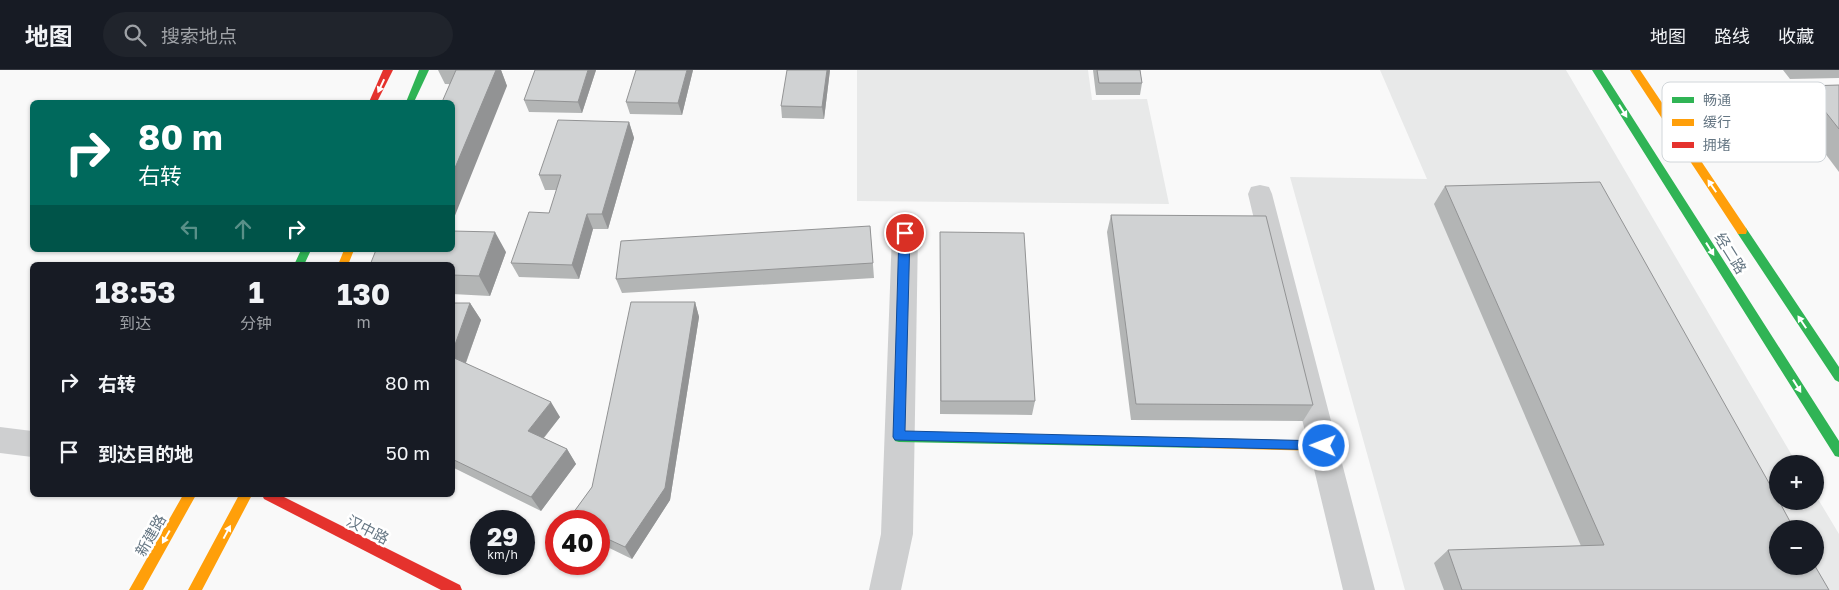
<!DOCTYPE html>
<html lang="zh">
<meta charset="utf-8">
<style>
body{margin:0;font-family:"Golos Text","Noto Sans SC",sans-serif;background:#20242c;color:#f1f3f6;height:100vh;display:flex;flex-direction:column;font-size:19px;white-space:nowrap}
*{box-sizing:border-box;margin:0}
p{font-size:16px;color:#9ea1a6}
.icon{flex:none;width:28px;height:28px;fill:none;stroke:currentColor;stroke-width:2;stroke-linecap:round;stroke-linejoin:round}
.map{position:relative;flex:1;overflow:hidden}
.side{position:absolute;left:30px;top:192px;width:425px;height:235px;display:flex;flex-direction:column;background:#171b24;border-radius:8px;box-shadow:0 1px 4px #0004}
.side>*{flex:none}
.banner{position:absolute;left:30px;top:30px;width:425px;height:152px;border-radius:8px;box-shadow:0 1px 4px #0004;background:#00695c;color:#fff;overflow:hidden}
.fabs{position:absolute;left:1769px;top:385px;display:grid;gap:10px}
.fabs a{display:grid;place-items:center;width:55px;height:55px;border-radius:50%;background:#171b24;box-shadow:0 1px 4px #0004;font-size:25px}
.speed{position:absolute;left:470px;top:440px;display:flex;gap:10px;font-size:25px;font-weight:700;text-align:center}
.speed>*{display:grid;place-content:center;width:65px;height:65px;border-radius:50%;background:#171b24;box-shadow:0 1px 4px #0004;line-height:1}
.speed small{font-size:12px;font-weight:400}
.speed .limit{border:8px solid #d22;background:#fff;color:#111}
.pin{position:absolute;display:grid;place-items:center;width:42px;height:42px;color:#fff;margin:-21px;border:2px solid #fff;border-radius:50%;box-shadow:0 1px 5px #0007}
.me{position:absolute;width:55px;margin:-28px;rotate:271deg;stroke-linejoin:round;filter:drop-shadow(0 0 4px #0008)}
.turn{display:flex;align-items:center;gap:18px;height:105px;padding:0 25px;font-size:22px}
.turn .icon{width:65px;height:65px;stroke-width:2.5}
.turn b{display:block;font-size:35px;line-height:42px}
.lanes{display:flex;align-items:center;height:48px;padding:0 25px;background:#0003;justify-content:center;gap:25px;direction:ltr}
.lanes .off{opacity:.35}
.eta{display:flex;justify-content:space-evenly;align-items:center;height:85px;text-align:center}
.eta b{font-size:30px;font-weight:700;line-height:35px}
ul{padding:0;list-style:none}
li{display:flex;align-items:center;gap:15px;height:70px;padding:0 25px}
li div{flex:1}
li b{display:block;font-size:19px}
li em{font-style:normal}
header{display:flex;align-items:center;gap:30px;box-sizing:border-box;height:70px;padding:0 25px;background:#171b24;border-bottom:1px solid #363941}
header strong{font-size:24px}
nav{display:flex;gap:28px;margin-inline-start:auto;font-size:18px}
.search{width:350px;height:45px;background:#20242c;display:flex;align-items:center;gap:12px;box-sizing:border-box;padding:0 18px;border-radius:28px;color:#9ea1a6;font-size:19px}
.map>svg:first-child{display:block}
.built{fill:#e8e9e9;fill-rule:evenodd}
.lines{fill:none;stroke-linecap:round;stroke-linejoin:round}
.street{fill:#cecfd0;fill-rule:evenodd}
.fast{fill:#30b455;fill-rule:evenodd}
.slow{fill:#ff9f0a;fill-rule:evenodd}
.jam{fill:#e5322d;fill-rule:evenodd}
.wall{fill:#b3b5b5}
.shaded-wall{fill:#929394}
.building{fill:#d0d2d3;stroke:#929394}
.oneway{fill:#fff}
.route{fill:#1a73e8;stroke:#114b97}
.labels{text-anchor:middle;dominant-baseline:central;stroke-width:5;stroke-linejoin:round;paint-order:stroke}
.street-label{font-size:15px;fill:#657683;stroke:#fff}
.key{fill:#fff;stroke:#d1d6da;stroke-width:1}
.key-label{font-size:14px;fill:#657683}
</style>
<header>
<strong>地图</strong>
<div class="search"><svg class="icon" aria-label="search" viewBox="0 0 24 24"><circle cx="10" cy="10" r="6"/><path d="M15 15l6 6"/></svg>搜索地点</div>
<nav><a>地图</a><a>路线</a><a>收藏</a></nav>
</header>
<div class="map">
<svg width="1839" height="520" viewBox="0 0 1839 520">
<rect width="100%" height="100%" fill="#f9f9f9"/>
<path class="built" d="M857 0H1088L1092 30 1147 29 1169 134 857 131Z
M1380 0H1566L1797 394H1778V431H1815V424L1839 464V520H1405L1290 107 1427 109ZM1778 459H1815V496H1778Z"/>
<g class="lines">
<path class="street" d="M1260 115 1269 117 1272 124 1375 520H1343L1248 124 1251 117Z
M905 153 914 156 918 163 913 464 901 520H869L881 464 892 163 896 156Z
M0 357 32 361V387L0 383Z"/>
<path class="fast" d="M419 0H429L414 32H406Z
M1592 0H1602L1839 371V387L1835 386Z
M1742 157 1746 158 1839 297V312L1835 310 1738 164 1737 161 1738 158Z
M301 180H311L304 195H294Z
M899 362 1203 368 1207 369 1209 373 1207 377 1203 378 899 372 895 371 893 367 895 363Z"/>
<path class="slow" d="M1630 0H1640L1746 158 1747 161 1746 164H1738Z
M344 180H354L348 195H338Z
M1203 368 1324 371 1328 372 1330 376 1328 380 1324 381 1203 378 1199 377 1197 373 1199 369Z
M183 425H196L143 520H129Z
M239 425H252L202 520H188Z"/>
<path class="jam" d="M383 0H393L377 32H369Z
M262 425H280L460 515 462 520H441L264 429Z"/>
</g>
<path class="wall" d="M438 0H501L507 16 445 14Z
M535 0H596L582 43 529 42 524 30Z
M693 0 682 45 630 44 626 32Z
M830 0 824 49 782 48 781 36Z
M1093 0H1140L1142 13 1140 25H1096Z
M1783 0H1839V8L1790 9Z
M1839 15V102L1788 34 1805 16Z
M629 52 634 68 608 159H593L579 209 519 207 511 193 549 143 557 120H545L539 105Z
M1445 116 1829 520H1444L1434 493 1448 480 1581 476 1434 134Z
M1111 145 1313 335 1303 351 1131 350 1107 162Z
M870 156 874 208 622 223 616 209Z
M940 162 1035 331 1032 345 940 344Z
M506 182 490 226 452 224V195Z
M695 232 699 247 670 430 632 489 599 473V451H569L568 450 592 417Z
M452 233H470L481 250 466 293 560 347 544 368 567 379 576 394 541 441 452 397Z"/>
<path class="shaded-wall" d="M488 0H501L507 16 452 153V105Z
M588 0H596L582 43 578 32Z
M687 0H693L682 45 678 33Z
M827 0H830L824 49 822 37Z
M629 52 634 68 608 159 602 144Z
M587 144 593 159 579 209 572 195Z
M495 162 506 182 490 226 479 206Z
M695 232 699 247 670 430 632 489 625 477Z
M470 233 481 250 462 303 452 289V283Z
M551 332 560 347 537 376 528 361Z
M567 379 576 394 541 441 531 427Z"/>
<path class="building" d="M456 0H496L452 105V32H442Z
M535 0H588L578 32 524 30Z
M636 0H687L678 33 626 32Z
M787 0H827L822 37 781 36Z
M1097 0H1140L1142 13H1099Z
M1839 15V59L1805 16Z
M558 50 629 52 602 144H587L572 195 511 193 529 142 549 143 561 105H539Z
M1600 112 1778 429V431H1779L1794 459H1778V496H1815L1829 520H1462L1448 480 1604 475 1445 116Z
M1111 145 1266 146 1313 335 1136 334Z
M870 156 873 193 616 209 621 171Z
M452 161 495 162 479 206 452 205V195H370L376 180H452Z
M940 162 1024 163 1035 331H941Z
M631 232H695L665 418 625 477 599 465V451H571L568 450 592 417Z
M452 233H470L452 283Z
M452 287 551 332 528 361 567 379 531 427 452 389Z"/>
<defs><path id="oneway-solid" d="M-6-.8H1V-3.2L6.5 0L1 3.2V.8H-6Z" transform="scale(1.25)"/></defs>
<g class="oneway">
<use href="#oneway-solid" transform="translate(381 16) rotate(115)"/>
<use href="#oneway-solid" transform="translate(1623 41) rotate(58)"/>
<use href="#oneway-solid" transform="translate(1712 116) rotate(-124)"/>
<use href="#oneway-solid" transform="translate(1710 179) rotate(58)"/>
<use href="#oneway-solid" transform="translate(1802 252) rotate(-124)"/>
<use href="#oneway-solid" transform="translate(1797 316) rotate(58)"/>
<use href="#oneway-solid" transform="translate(227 462) rotate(-62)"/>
<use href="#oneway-solid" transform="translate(166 467) rotate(120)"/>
</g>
<path class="route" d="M905 159 910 163 905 361 1324 371 1328 372 1330 376 1328 380 895 370 893 367 899 163Z"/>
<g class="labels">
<g class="street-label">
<text transform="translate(1731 183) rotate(58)">经二路</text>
<text transform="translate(368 459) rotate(27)">汉中路</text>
<text transform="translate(150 465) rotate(-60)">新建路</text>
</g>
</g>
<rect x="1662" y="12" width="164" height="80" rx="8" class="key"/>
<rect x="1672" y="27" width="22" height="6" fill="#30b455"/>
<rect x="1672" y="49" width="22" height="7" fill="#ff9f0a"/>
<rect x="1672" y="72" width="22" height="6" fill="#e5322d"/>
<g class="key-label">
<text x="1703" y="35">畅通</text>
<text x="1703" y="57">缓行</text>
<text x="1703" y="80">拥堵</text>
</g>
</svg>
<div class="fabs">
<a>+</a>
<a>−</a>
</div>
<div class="speed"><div>29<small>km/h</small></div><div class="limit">40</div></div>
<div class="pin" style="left:905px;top:163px;background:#d93025"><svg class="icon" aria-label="arrive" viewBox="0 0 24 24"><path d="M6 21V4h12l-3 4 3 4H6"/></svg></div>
<svg class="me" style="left:1324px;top:376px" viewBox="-20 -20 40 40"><circle r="17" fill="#1a73e8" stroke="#fff" stroke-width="3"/><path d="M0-11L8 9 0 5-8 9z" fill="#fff"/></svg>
<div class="banner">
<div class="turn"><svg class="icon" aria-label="right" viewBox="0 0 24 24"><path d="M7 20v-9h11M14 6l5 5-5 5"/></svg><div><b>80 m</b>右转</div></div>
<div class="lanes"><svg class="icon off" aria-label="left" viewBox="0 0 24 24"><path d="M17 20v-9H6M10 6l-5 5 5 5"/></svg><svg class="icon off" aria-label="ahead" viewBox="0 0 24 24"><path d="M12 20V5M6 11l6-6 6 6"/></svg><svg class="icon" aria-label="right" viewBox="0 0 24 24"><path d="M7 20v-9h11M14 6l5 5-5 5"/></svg></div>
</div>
<section class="side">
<div class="eta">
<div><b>18:53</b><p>到达</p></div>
<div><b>1</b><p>分钟</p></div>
<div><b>130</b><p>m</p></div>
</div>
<ul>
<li><svg class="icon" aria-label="right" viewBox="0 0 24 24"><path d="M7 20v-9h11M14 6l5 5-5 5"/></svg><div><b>右转</b></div><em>80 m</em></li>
<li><svg class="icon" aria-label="arrive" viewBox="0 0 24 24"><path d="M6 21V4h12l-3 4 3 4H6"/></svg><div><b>到达目的地</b></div><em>50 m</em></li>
</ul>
</section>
</div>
